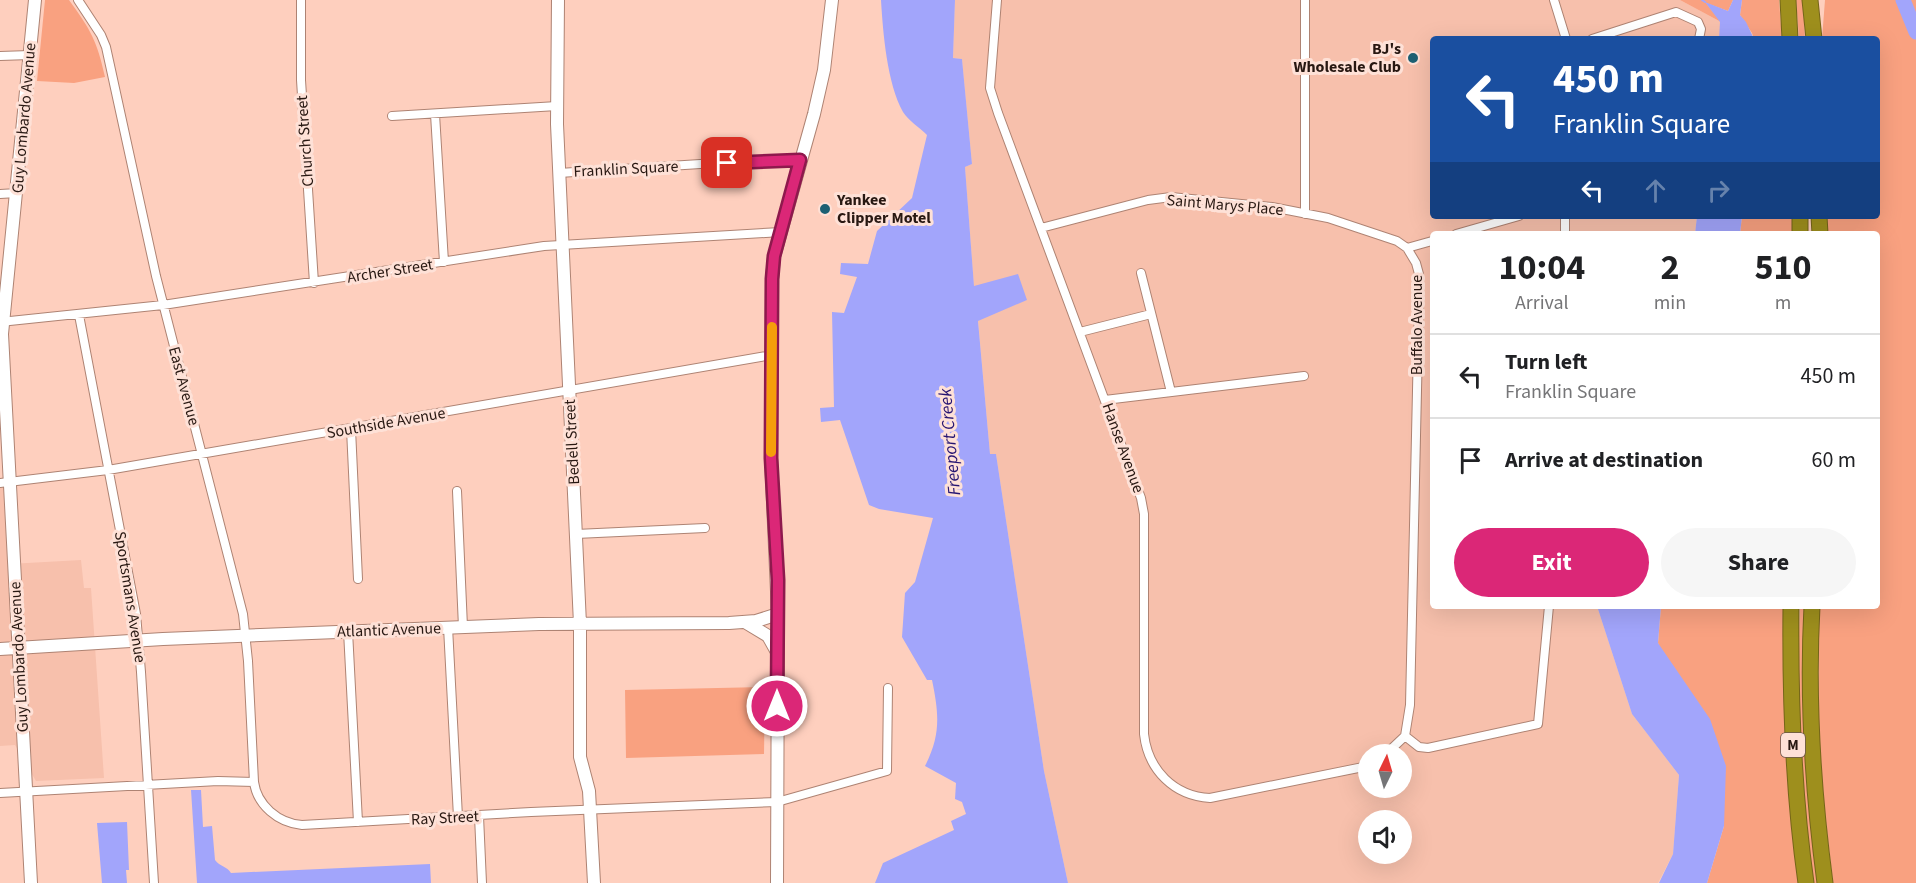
<!DOCTYPE html>
<style>
body{margin:0;font-family:"Source Sans 3",sans-serif;background:#f6f6f6;color:#202124;height:100vh;display:flex;flex-direction:column;font-size:22px;white-space:nowrap}
*{box-sizing:border-box;margin:0}
p{font-size:20px;color:#757577}
.icon{flex:none;width:33px;height:33px;fill:none;stroke:currentColor;stroke-width:2;stroke-linecap:round;stroke-linejoin:round}
.map{position:relative;flex:1;overflow:hidden}
.details{position:absolute;left:1430px;top:231px;width:450px;height:378px;display:flex;flex-direction:column;background:#fff;border-radius:6px;box-shadow:0 6px 24px #0002}
.details>*{flex:none}
.banner{position:absolute;left:1430px;top:36px;width:450px;height:183px;border-radius:6px;box-shadow:0 6px 24px #0002;background:#1a4fa0;color:#fff;overflow:hidden}
.needle{width:39px;rotate:5deg}
.tools{position:absolute;left:1358px;top:744px;display:grid;gap:12px}
.tools a{display:grid;place-items:center;width:54px;height:54px;border-radius:50%;background:#fff;box-shadow:0 6px 24px #0002;font-size:30px}
.pin{position:absolute;display:grid;place-items:center;width:51px;height:51px;color:#fff;margin:-26px;border-radius:12px;box-shadow:0 3px 9px #0006}
.me{position:absolute;width:66px;margin:-33px;rotate:0deg;stroke-linejoin:round;filter:drop-shadow(0 0 4px #0008)}
.turn{display:flex;align-items:center;gap:21px;height:126px;padding:0 24px;font-size:27px}
.turn .icon{width:78px;height:78px;stroke-width:2.5}
.turn b{display:block;font-size:42px;line-height:51px}
.lanes{display:flex;align-items:center;height:57px;padding:0 24px;background:#0003;justify-content:center;gap:30px;direction:ltr}
.lanes .off{opacity:.35}
.eta{display:flex;justify-content:space-evenly;align-items:center;height:102px;text-align:center}
.eta b{font-size:36px;font-weight:700;line-height:42px}
.button{display:flex;gap:12px;margin-top:auto;padding:12px 24px}
.button a{flex:1;height:69px;border-radius:36px;background:#db2777;color:#fff;font-size:24px;font-weight:700;line-height:69px;text-align:center}
.button a+a{background:#f6f6f6;color:#202124}
ul{padding:0;list-style:none}
li{display:flex;align-items:center;gap:18px;height:84px;padding:0 24px;border-top:2px solid #e0e0e0}
li div{flex:1}
li b{display:block;font-size:22px}
li em{font-style:normal}
.map>svg:first-child{display:block}
.built{fill:#f7c0ac;fill-rule:evenodd}
.green{fill:#f9a180}
.water{fill:#a2a5fb}
.lines{fill:none;stroke-linecap:round;stroke-linejoin:round}
.stream{stroke:#a2a5fb;stroke-width:2}
.river{stroke:#a2a5fb;stroke-width:15}
.street-casing{stroke:#ae8373;stroke-width:10}
.secondary-casing{stroke:#ae8373;stroke-width:14}
.highway-casing{stroke:#756519;stroke-width:17}
.street{stroke:#fff;stroke-width:8}
.secondary{stroke:#fff;stroke-width:12}
.highway{stroke:#9e8f1d;stroke-width:15}
.route-casing{stroke:#8e194d;stroke-width:15}
.route{stroke:#db2777;stroke-width:10}
.slow{stroke:#f59e0b;stroke-width:10}
.poi-dot{fill:#1d6073;stroke:#fee1d7;stroke-width:2}
.labels{text-anchor:middle;dominant-baseline:central;stroke-width:6;stroke-linejoin:round;paint-order:stroke}
.shield{fill:#fee1d7;stroke:#68544d;stroke-width:1.5}
.shield-label{font-size:15px;font-weight:bold;fill:#281812}
.poi-label{font-size:16px;font-weight:bold;fill:#281812;stroke:#fee1d7;text-anchor:end}
.street-label{font-size:16px;fill:#281812;stroke:#fee1d7}
.water-label{font-size:18px;font-style:italic;fill:#271572;stroke:#fee1d7}
</style>
<div class="map">
<svg width="1916" height="883" viewBox="0 0 1916 883">
<rect width="100%" height="100%" fill="#fecfbe"/>
<path class="built" d="M955 0H1680L1721 22 1719 39H1432V216H1697L1695 234H1432V606H1597L1632 714 1679 775 1673 854 1658 883H1068L1044 771 996 454H990L978 320 1026 300 974 287 965 167 972 164 962 59 953 58ZM1368 754H1401V788H1368ZM1368 820H1401V854H1368Z
M5 487 9 564 81 560 84 588H91L104 778 36 781 15 745 0 746V488Z"/>
<path class="green" d="M45 0H69C91 30 97 41 105 77L74 83 37 81Z
M1680 0H1733L1728 11 1706 3 1721 22Z
M1742 0H1779L1782 39H1754L1752 33 1740 15Z
M1796 0H1803L1805 39H1799Z
M1825 0H1916V883H1833L1821 779 1818 706 1819 606H1876V234H1827V216H1876V39H1822Z
M1742 216H1793V234H1740Z
M1661 606H1785C1783 699 1787 791 1798 883H1707L1724 826 1658 643Z
M1800 606H1805L1819 883H1813C1799 792 1796 698 1800 606Z
M765 687 764 754 626 758 625 690Z"/>
<path class="water" d="M881 0H955L953 58 962 59 972 164 965 167 974 286 1018 274 1027 300 978 321 990 454H996L1044 771 1068 883H875L883 863 954 830 951 821 966 814 962 802 955 799 956 783 925 766C941 735 939 714 932 680H927L902 637 905 593 915 582 933 518 879 509 869 505 840 420 821 422 820 408 834 407 832 312 844 313 857 277 840 274 841 263 868 264 877 231 912 198 927 135C920 128 908 120 903 112 887 83 883 33 881 0Z
M1733 0H1742L1740 15 1746 22 1754 39H1719L1720 22 1705 2 1728 11Z
M1697 216H1742L1740 234H1695Z
M1597 606H1661L1658 643 1710 719 1726 766 1724 826 1707 883H1659L1673 854 1679 775 1632 714Z
M191 790H201L203 827 212 826 215 860C220 867 227 866 231 873L430 864 431 883H197Z
M127 822 129 870H126L127 883H102L97 823Z"/>
<g class="lines">
<path class="stream" d="M1702 0 1705 2"/>
<path class="river" d="M1903 0 1916 32"/>
<g class="street-casing">
<path id="street" d="M78 0 101 35 106 47 156 276 243 614 248 661 254 782C257 805 278 823 302 825L531 812 777 802 887 771 888 688
M301 0V80L314 283
M997 0 990 88 998 113 1141 498 1144 514V734C1148 770 1174 796 1210 798L1368 766
M1305 0V214
M1554 0 1566 39
M1592 39 1676 12 1698 22 1701 29 1699 39
M0 56 30 55
M435 114 444 262
M392 116 557 106
M559 173 716 163 800 161
M0 194 17 193
M1041 228 1148 200 1171 197 1272 207 1328 218 1397 241 1407 248 1416 263 1419 274V301L1410 705 1405 736 1386 754
M1456 234 1519 216
M1565 234V216
M1407 248 1432 241
M1141 273 1171 392
M79 315 136 614 141 672 154 883
M0 322 163 305 544 246 781 232
M1080 332 1151 314
M1105 400 1304 376
M351 429 358 579
M0 483 108 470 772 355
M457 491 463 627
M576 534 705 528
M448 627 458 817
M348 631 358 822
M1405 736 1419 747 1428 748 1538 724 1549 606
M0 793 218 781 254 782
M479 816 482 883"/>
</g>
<g class="secondary-casing">
<path id="secondary" d="M558 0 557 124 580 624V757L589 791 594 883
M745 622 768 636 777 652
M0 649 163 639 539 624 729 623 756 621 778 614
M31 883 2 334 35 0
M777 883 778 614 771 458 772 279 774 257 814 114 824 70 832 0"/>
</g>
<g class="highway-casing">
<path id="highway" d="M1788 0 1790 39
M1810 0 1814 39
M1800 216V234
M1819 216 1820 234
M1791 606C1790 698 1793 791 1806 883
M1812 606C1807 698 1813 792 1825 883"/>
</g>
<use href="#street" class="street"/>
<use href="#secondary" class="secondary"/>
<use href="#highway" class="highway"/>
</g>
<g class="lines">
<g class="route-casing">
<path id="route" d="M727 163 800 160 774 256 772 279 771 458 778 580 777 706"/>
</g>
<use href="#route" class="route"/>
<path class="slow" d="M771 452 772 327"/>
</g>
<g class="poi-dot">
<circle cx="1413" cy="58" r="6"/>
<circle cx="825" cy="209" r="6"/>
</g>
<g class="labels">
<rect class="shield" x="1781" y="733" width="24" height="24" rx="4.5"/>
<g class="shield-label">
<text x="1793" y="745">M</text>
</g>
<g class="poi-label">
<text x="1401" y="49">BJ's<tspan x="1401" dy="18">Wholesale Club</tspan></text>
<text x="837" y="200" text-anchor="start">Yankee<tspan x="837" dy="18">Clipper Motel</tspan></text>
</g>
<g class="street-label">
<text transform="translate(24 118) rotate(-85)">Guy Lombardo Avenue</text>
<text transform="translate(305 141) rotate(-94)">Church Street</text>
<text transform="translate(626 169) rotate(-3)">Franklin Square</text>
<text transform="translate(1225 205) rotate(5)">Saint Marys Place</text>
<text transform="translate(390 271) rotate(-9)">Archer Street</text>
<text transform="translate(1417 325) rotate(-90)">Buffalo Avenue</text>
<text transform="translate(184 386) rotate(75)">East Avenue</text>
<text transform="translate(386 423) rotate(-10)">Southside Avenue</text>
<text transform="translate(572 442) rotate(-93)">Bedell Street</text>
<text transform="translate(1123 448) rotate(70)">Hanse Avenue</text>
<text transform="translate(130 597) rotate(81)">Sportsmans Avenue</text>
<text transform="translate(389 630) rotate(-2)">Atlantic Avenue</text>
<text transform="translate(19 657) rotate(-93)">Guy Lombardo Avenue</text>
<text transform="translate(445 818) rotate(-3)">Ray Street</text>
</g>
<g class="water-label">
<text transform="translate(950 442) rotate(-95)">Freeport Creek</text>
</g>
</g>
</svg>
<div class="tools">
<a><svg class="needle" viewBox="-14 -14 28 28"><path d="M0-13l5 13h-10z" fill="#e53935"/><path d="M0 13l5-13h-10z" fill="#757577"/></svg></a>
<a><svg class="icon" aria-label="sound" viewBox="0 0 24 24"><path d="M4 9h4l5-4v14l-5-4H4zM17 9q2 3 0 6"/></svg></a>
</div>
<div class="pin" style="left:727px;top:163px;background:#d93025"><svg class="icon" aria-label="arrive" viewBox="0 0 24 24"><path d="M6 21V4h12l-3 4 3 4H6"/></svg></div>
<svg class="me" style="left:777px;top:706px" viewBox="-20 -20 40 40"><circle r="17" fill="#db2777" stroke="#fff" stroke-width="3"/><path d="M0-11L8 9 0 5-8 9z" fill="#fff"/></svg>
<div class="banner">
<div class="turn"><svg class="icon" aria-label="left" viewBox="0 0 24 24"><path d="M17 20v-9H6M10 6l-5 5 5 5"/></svg><div><b>450 m</b>Franklin Square</div></div>
<div class="lanes"><svg class="icon" aria-label="left" viewBox="0 0 24 24"><path d="M17 20v-9H6M10 6l-5 5 5 5"/></svg><svg class="icon off" aria-label="ahead" viewBox="0 0 24 24"><path d="M12 20V5M6 11l6-6 6 6"/></svg><svg class="icon off" aria-label="right" viewBox="0 0 24 24"><path d="M7 20v-9h11M14 6l5 5-5 5"/></svg></div>
</div>
<section class="details">
<div class="eta">
<div><b>10:04</b><p>Arrival</p></div>
<div><b>2</b><p>min</p></div>
<div><b>510</b><p>m</p></div>
</div>
<ul>
<li><svg class="icon" aria-label="left" viewBox="0 0 24 24"><path d="M17 20v-9H6M10 6l-5 5 5 5"/></svg><div><b>Turn left</b><p>Franklin Square</p></div><em>450 m</em></li>
<li><svg class="icon" aria-label="arrive" viewBox="0 0 24 24"><path d="M6 21V4h12l-3 4 3 4H6"/></svg><div><b>Arrive at destination</b></div><em>60 m</em></li>
</ul>
<div class="button"><a>Exit</a><a>Share</a></div>
</section>
</div>
